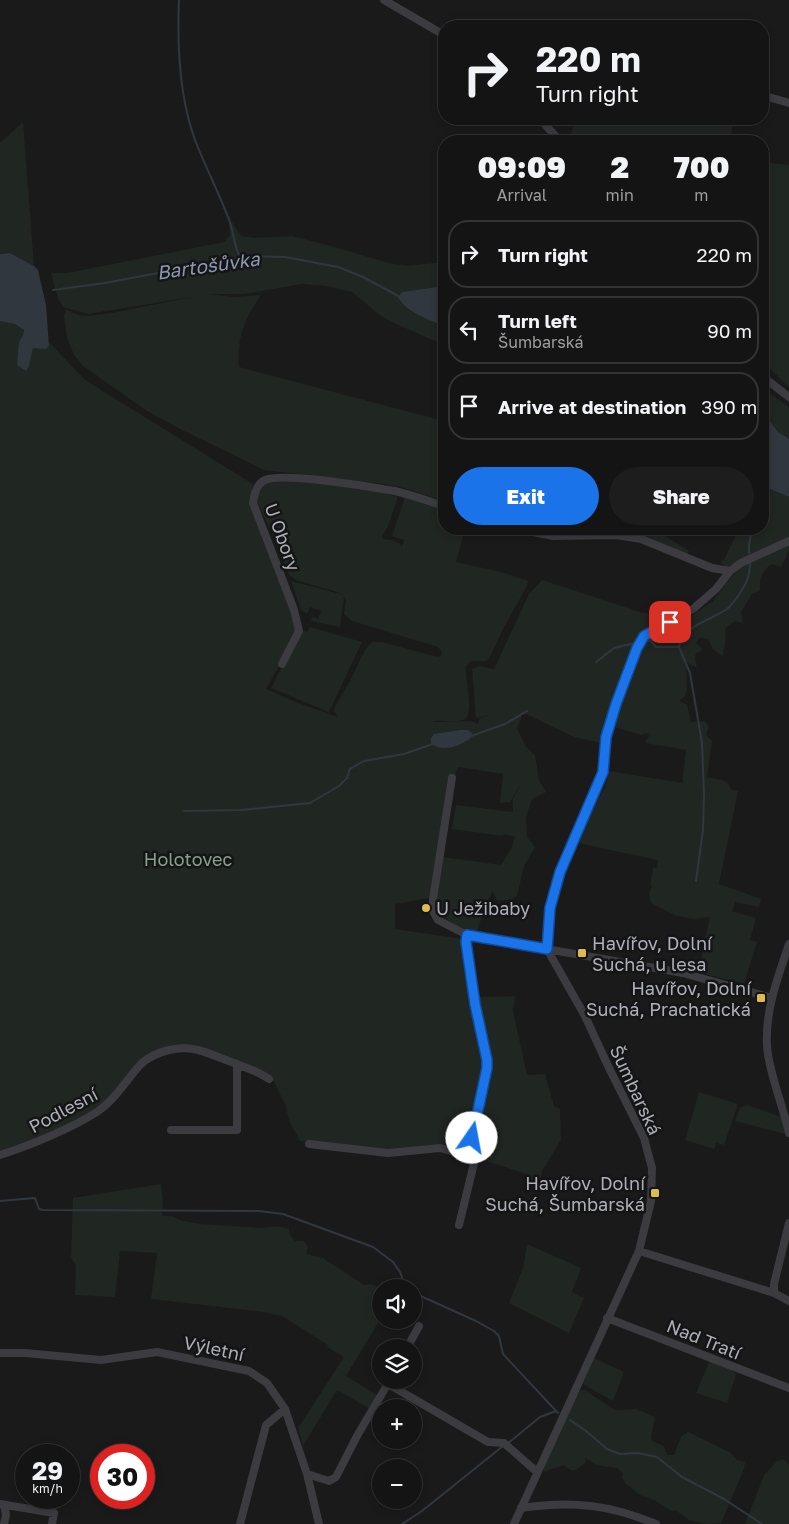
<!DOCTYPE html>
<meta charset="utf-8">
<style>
body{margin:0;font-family:"Golos Text",sans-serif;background:#1d1d1d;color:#f1f3f6;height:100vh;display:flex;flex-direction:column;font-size:19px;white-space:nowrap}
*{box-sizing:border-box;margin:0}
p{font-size:16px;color:#9d9ea0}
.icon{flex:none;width:28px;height:28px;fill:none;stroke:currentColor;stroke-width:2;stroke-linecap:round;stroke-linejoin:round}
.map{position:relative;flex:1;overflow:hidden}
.sheet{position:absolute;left:438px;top:135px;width:331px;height:400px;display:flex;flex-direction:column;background:#141414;border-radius:20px;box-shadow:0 2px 8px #0003,0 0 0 1px #333334}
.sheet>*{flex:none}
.banner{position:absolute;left:438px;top:20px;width:331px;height:105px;border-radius:20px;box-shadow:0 2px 8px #0003,0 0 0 1px #333334;background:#141414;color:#f1f3f6;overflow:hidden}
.buttons{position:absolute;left:372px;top:1279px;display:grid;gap:10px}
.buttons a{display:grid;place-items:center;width:50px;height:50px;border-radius:50%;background:#141414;box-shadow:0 2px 8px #0003,0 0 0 1px #333334;font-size:25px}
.speed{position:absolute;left:15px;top:1444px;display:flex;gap:10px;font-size:25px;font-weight:700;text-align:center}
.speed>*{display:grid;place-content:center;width:65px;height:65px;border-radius:50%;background:#141414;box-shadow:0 2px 8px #0003,0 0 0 1px #333334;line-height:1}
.speed small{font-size:12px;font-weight:400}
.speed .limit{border:8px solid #d22;background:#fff;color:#111}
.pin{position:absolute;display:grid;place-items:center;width:42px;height:42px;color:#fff;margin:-21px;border-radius:10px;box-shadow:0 2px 8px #0006}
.me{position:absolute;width:55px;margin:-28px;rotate:12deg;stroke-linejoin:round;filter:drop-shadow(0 0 4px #0008)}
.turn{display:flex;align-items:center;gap:18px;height:105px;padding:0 15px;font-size:22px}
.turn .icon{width:65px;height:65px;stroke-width:2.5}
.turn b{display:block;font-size:35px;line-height:42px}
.eta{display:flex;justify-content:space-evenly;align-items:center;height:85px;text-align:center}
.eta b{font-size:30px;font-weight:800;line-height:35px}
.primary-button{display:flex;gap:10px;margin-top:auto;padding:10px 15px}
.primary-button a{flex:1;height:58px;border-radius:30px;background:#1a73e8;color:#fff;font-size:20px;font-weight:800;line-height:58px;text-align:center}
.primary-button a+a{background:#1d1d1d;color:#f1f3f6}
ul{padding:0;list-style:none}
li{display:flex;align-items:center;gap:15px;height:68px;margin:0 10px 8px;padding:0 5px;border:2px solid #333334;border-radius:20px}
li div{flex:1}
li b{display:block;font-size:19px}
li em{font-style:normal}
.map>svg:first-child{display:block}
.green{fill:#202621}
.water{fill:#31373e}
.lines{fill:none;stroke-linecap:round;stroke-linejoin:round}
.stream{stroke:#31373e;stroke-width:2}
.minor{stroke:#3b3b40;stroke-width:8}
.route-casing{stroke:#114b97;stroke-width:12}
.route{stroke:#1a73e8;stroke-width:9}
.poi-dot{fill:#debb50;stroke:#151516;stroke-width:2}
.labels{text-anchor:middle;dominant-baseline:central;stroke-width:5;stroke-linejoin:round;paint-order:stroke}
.street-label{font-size:18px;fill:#aeb0b9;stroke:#151516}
.park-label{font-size:18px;fill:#87a28b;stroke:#151516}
.poi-label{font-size:18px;fill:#aeb0b9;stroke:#151516;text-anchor:start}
.water-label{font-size:19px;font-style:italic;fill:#899ab0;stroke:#151516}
</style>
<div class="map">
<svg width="789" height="1524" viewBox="0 0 789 1524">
<rect width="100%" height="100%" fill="#1a1a1b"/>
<path class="green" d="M582 119H733L731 141H575L571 136 573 126Z
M23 122 34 266 10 253 0 254V143Z
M763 162 789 165V387L763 362Z
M229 222 233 223 238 232 242 236 254 238 292 236 331 246 389 263 407 266 444 262V286L402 292 408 309 444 326V345L392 322 381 316 352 292 326 286 302 284 244 294H210L234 297 261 295C244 320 237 336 239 367L444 421V501L401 487 384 484 264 470 182 430 147 411 83 366 74 355 67 338 64 316 66 309 78 315 88 316 112 313 192 297 88 314 63 307 58 298 51 273H67L224 242 230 235Z
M0 321 15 324 24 330 23 335 19 342 29 366 33 348 49 346V342L85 380 253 484 250 504 261 530 281 564 298 608 297 626 294 640 266 689 298 703 338 717 334 711 335 706 350 681 365 650 372 642H382L438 657 441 655 442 651 438 647 352 621 344 614 346 600 344 596 340 627 311 621 312 617 318 619 321 611 310 607 307 614 301 610 291 581 344 595 337 592 296 580 289 575 272 533 257 502C257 493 261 483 271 481 293 477 377 489 398 497L388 526 382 537 383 539 391 540 400 544 402 547 404 540 392 536 405 497 444 509V529H465L456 562 501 572 528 581 527 586 503 629 489 659 486 661H471L466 666C464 679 476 715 463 720 454 723 440 719 431 722L471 721 478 724 480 718 489 715 476 718 472 669 479 666 494 669 529 594 542 580 643 613H648L683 603 686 607 681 612 658 623 634 641 601 743 574 737 526 714H520L522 717 517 728 526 747 535 755 539 780 546 792 532 799 526 817 527 837 535 847 524 866 517 896 512 900H497L492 891 476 933 456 926 438 912 436 901 443 857 501 865 511 849 515 837 504 834 503 836 452 829 456 805 513 812V799L520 785 510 802 500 803 503 774 459 767 456 772 430 898 395 904V929L469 940 476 997 515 996 513 1011 527 1075 545 1074 554 1106 560 1109 561 1140 542 1171 540 1186 534 1189 529 1175 447 1148 430 1145 388 1150 300 1141 289 1121 286 1106 274 1082 254 1068 200 1049 159 1051 109 1101 73 1124 0 1153Z
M762 388 789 407V439L778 432 763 412Z
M763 486 789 497V537L727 567 721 564 720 561 724 560 739 529H762Z
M535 529H654L689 551 687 555C661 545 636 533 609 530 584 527 559 533 535 529Z
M789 543V550L781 567 771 564C762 572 759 579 760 591L752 594 741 612 743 623 735 621 725 628C727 638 724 646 723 657L713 649 708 639 700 637 696 643 703 650 696 653 695 659 697 668 686 662 687 689 685 696 680 700 681 702 687 705 691 722 705 721 709 727 706 735 712 741 707 777 722 780 728 783 731 789 738 791 719 884 761 899 759 907 735 902 732 911 756 918 750 940 757 942 744 984 698 972 710 917 695 919 677 916 651 903 649 893 652 885H650L653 868H657L658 860 582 844 578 840 599 797 605 788 609 771 682 783 686 750 645 743 649 735 646 733 641 735 615 727 630 677 643 643 659 630 696 613 713 601 729 579 743 565Z
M310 627 362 642 329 712 271 688 301 630 307 632Z
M699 1092 738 1104 724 1145 716 1143 714 1149 685 1140Z
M747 1105 782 1117 786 1134 735 1121 740 1108Z
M161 1184 163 1203 162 1216H171L183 1221 201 1224 262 1228 278 1226 289 1229V1234L295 1241H304L308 1247 306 1254 323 1258 364 1285 371 1284 381 1288V1318L346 1376 377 1395 370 1409 337 1390 303 1446 298 1428 344 1357 327 1347 328 1345 282 1316 264 1312 151 1299 157 1253 120 1251 115 1297 75 1295 76 1266 71 1257 73 1198Z
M527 1244 581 1268 572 1292 584 1298 569 1333 509 1303 523 1268Z
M594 1358 624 1372 613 1401 583 1384Z
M710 1360 732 1369 736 1375 727 1403 696 1393Z
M581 1390H585L615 1410 636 1409 655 1417 651 1437 652 1441 664 1446 667 1455H674L681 1437 688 1432 729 1452 737 1460 745 1462 744 1469 721 1523 706 1524 689 1520 677 1511 670 1510 654 1500 640 1495 626 1484 622 1478 623 1473 617 1468 596 1465 586 1458 585 1463 576 1470H570L564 1465 544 1472V1466L576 1394Z
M784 1459 789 1465V1524H745L764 1475 777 1461Z"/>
<path class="water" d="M10 253 34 266 38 270 46 305 49 346 46 349 33 348 29 366 26 371 17 365 19 342 23 335 24 330 15 324 0 321V254Z
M444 286V326C428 319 407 313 398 297L402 292Z
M763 412 778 432 789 439V497L763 486Z
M460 730H468L474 735C464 745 442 754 431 743V738L434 734Z"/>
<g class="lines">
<path class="stream" d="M179 0C177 46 179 96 195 140 205 166 218 191 228 217 234 230 233 244 240 257
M53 290 105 283 248 256 285 257 338 267 363 277 400 297
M749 553V545L752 529
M645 640 651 641 656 647H679C682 626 711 620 727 609 732 605 736 599 740 593 746 584 750 576 750 564
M679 647 690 673 702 743 704 794 703 830 696 881
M596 662 614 648 635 643
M471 736 505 724 527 711
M184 811 241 810 310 803 339 786 347 778 350 769 364 761 404 754 433 744
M0 1201 35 1198 39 1209 43 1210 259 1211 283 1214 373 1247 393 1262 400 1272 406 1288
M414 1293 476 1321 494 1331 499 1336 503 1354 558 1413
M570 1420 586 1431 607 1449 620 1454 638 1453 657 1457 682 1477 724 1499 762 1524
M507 1444 540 1417 556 1411
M402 1524 422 1511 503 1446"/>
<path class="minor" d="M384 0 444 35
M762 95 789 103
M540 119 560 141
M762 376 789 397
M519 529 553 536 616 535 641 539 712 568 730 571
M282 664 299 631 294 610 253 503C254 495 256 484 265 480 282 472 373 487 395 491 412 495 428 501 444 506
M452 778 433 899V911L438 920 467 935 683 973 772 998
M789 944C778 977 765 1010 767 1046 769 1074 783 1105 789 1133
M171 1130H237V1065
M309 1144 388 1153 440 1148 469 1156 487 1068V1060L475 1004 466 942 467 935
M0 1155C29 1146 72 1128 97 1112 116 1099 126 1080 141 1064 155 1051 180 1045 198 1050 210 1053 222 1059 234 1063 247 1068 257 1071 269 1079
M789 1223 774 1284V1293L789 1301
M459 1225 475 1159 469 1156
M639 1251 774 1293
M607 1318 789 1388
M407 1348 419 1326
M0 1353H25L101 1360 157 1352 249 1371 267 1383 285 1409 307 1474 319 1524
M388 1384 488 1442 504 1443 537 1472
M307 1474 329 1481 336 1477 357 1436 390 1380
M0 1504 54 1513 52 1524
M521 1508C572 1500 610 1505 656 1524
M4 1524 6 1515 4 1505
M240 1524 266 1425 285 1409
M514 1524 639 1251 651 1201 652 1168 644 1138 609 1068 585 1016 547 949 550 908 560 872 603 772 606 737 616 704 640 642 644 636 693 609 716 589 730 571 741 563 789 541"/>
</g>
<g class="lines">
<g class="route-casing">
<path id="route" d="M472 1138 487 1068V1060L475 1004 466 942 467 935 547 949 550 908 560 872 603 772 606 737 616 704 637 648 644 636 670 622"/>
</g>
<use href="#route" class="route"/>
</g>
<g class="poi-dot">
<circle cx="426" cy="908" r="5"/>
<rect x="577" y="948" width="10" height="10" rx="2.5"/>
<rect x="756" y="993" width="10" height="10" rx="2.5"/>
<rect x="650" y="1188" width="10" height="10" rx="2.5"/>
</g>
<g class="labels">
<g class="street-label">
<text transform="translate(283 537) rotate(70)">U Obory</text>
<text transform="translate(636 1090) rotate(65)">Šumbarská</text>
<text transform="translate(63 1110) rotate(-28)">Podlesní</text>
<text transform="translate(704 1339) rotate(22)">Nad Tratí</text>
<text transform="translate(214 1348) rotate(12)">Výletní</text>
</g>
<g class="park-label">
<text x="188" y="859">Holotovec</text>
</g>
<g class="poi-label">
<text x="436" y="908">U Ježibaby</text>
<text x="592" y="943">Havířov, Dolní<tspan x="592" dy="21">Suchá, u lesa</tspan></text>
<text x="751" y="988" text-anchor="end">Havířov, Dolní<tspan x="751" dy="21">Suchá, Prachatická</tspan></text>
<text x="645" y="1183" text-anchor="end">Havířov, Dolní<tspan x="645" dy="21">Suchá, Šumbarská</tspan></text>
</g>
<g class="water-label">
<text transform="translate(208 265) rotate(-8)">Bartošůvka</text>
</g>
</g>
</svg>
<div class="buttons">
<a><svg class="icon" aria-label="sound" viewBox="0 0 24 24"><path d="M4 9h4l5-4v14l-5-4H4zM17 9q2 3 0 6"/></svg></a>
<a><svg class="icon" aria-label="layers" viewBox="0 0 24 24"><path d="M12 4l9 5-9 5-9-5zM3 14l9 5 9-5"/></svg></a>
<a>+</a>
<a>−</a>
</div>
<div class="speed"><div>29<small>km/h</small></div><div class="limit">30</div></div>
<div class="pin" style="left:670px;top:622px;background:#d93025"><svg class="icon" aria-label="arrive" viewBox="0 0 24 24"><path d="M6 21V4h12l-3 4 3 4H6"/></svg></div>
<svg class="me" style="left:472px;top:1138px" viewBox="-20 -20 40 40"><circle r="19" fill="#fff"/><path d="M0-13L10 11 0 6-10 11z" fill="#1a73e8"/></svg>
<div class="banner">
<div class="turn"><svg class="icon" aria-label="right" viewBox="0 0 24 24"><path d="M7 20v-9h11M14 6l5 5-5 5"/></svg><div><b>220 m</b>Turn right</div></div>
</div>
<section class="sheet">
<div class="eta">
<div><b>09:09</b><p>Arrival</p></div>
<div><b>2</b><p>min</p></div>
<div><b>700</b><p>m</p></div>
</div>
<ul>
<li><svg class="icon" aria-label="right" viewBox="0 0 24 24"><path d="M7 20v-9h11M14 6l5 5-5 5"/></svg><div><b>Turn right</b></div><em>220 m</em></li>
<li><svg class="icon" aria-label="left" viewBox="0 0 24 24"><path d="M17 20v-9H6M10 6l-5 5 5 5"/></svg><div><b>Turn left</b><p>Šumbarská</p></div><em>90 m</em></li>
<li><svg class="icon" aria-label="arrive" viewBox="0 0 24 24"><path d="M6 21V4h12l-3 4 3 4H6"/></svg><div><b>Arrive at destination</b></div><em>390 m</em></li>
</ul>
<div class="primary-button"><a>Exit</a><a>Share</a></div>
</section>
</div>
